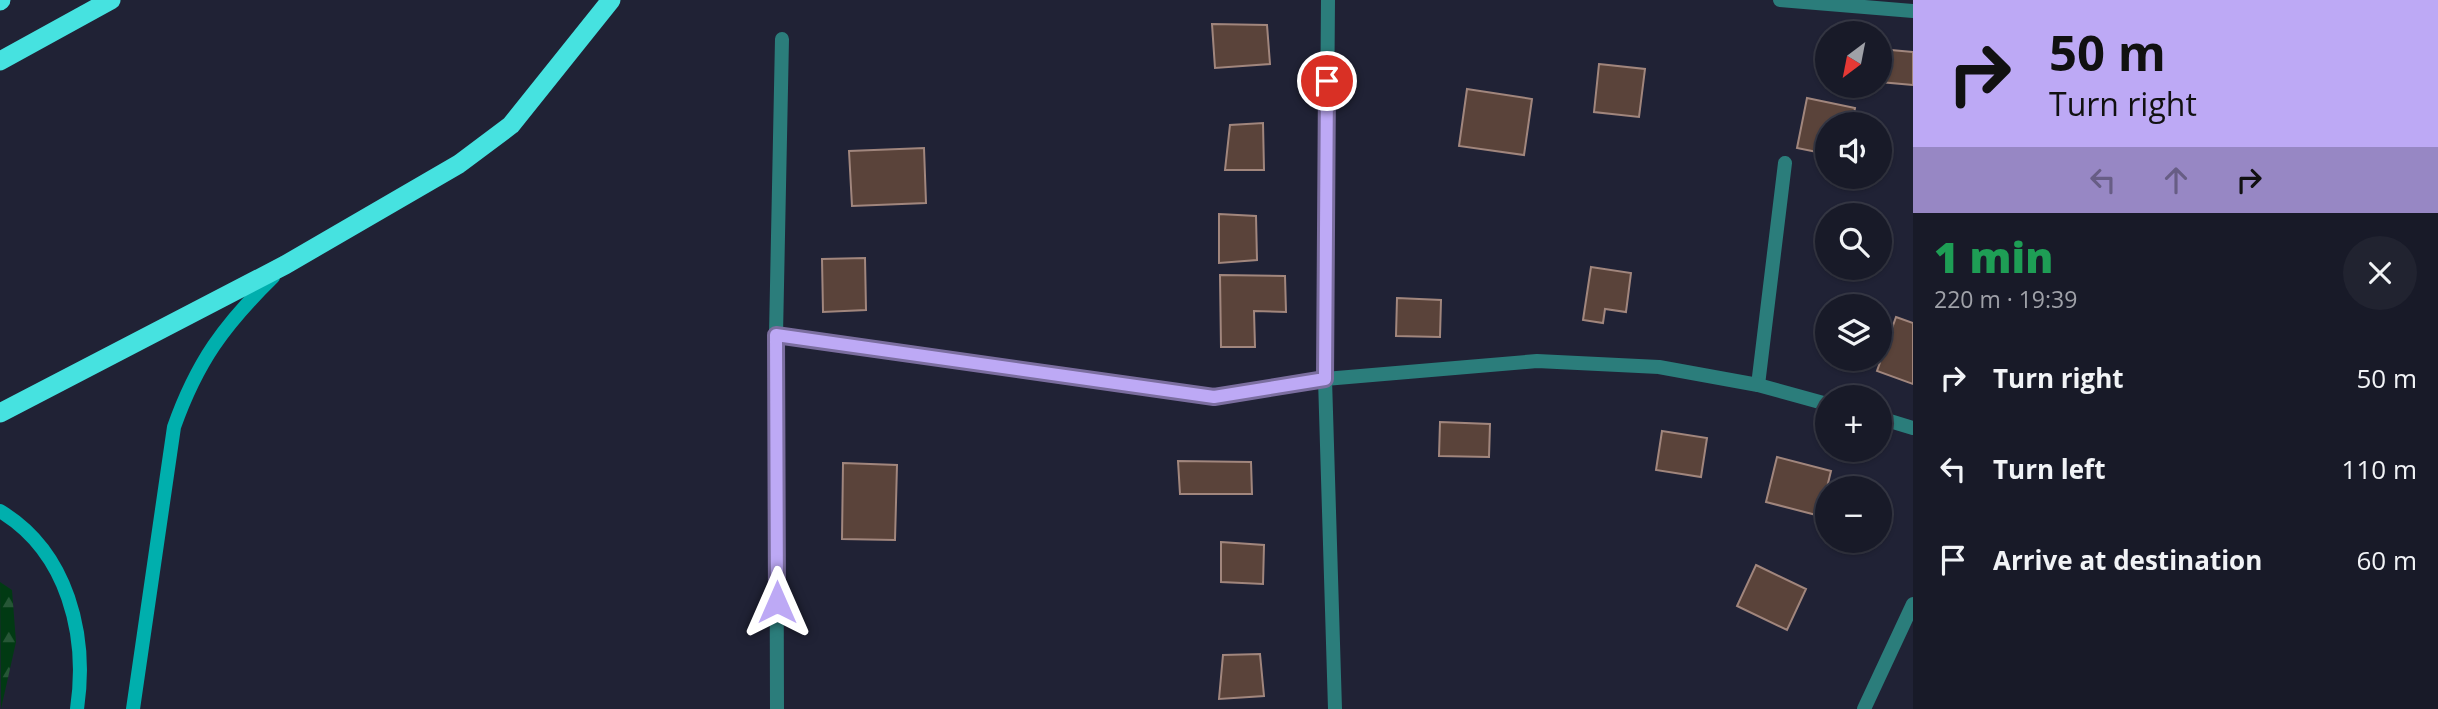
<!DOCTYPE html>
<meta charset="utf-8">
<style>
body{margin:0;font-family:"Open Sans",sans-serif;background:#212330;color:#f1f3f6;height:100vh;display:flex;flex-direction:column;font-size:26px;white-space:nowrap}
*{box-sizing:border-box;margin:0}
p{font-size:23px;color:#9fa1a8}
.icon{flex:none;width:38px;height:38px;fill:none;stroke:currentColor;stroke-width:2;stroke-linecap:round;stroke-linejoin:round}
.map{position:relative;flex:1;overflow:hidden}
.drawer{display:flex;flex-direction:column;background:#181a28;width:525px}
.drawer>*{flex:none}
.banner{background:#bda9f5;color:#111;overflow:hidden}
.needle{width:46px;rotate:212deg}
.buttons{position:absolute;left:1815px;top:21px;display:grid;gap:14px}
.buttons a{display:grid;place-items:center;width:77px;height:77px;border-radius:50%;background:#181a28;box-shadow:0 2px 5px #0004,0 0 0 2px #363845;font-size:35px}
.pin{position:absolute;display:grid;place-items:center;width:60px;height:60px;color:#fff;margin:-30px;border:4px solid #fff;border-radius:50%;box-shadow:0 2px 7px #0007}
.me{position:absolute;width:77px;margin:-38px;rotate:0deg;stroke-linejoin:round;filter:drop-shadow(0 0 5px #0008)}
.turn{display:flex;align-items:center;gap:24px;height:147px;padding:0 21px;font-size:32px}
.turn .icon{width:91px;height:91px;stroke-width:2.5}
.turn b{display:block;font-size:49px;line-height:60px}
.lanes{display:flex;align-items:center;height:66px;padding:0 21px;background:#0003;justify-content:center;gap:35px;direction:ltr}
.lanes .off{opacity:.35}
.round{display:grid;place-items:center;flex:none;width:74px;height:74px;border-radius:37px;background:#212330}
.summary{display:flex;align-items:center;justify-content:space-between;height:119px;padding:0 21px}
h1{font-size:42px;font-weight:800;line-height:52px;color:#1e9e55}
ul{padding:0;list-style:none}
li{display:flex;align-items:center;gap:21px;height:91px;padding:0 21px}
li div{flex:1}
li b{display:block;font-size:26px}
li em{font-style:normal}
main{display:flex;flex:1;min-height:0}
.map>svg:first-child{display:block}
.forest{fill:url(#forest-firs)}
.building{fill:#5a433a;stroke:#a1867d;stroke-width:2}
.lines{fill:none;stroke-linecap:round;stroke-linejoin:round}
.service{stroke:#2b7d7b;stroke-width:14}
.minor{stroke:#2b7d7b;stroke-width:14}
.secondary{stroke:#00afad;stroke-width:14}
.trunk{stroke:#46e2e0;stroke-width:19}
.route-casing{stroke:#7b6e9f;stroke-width:18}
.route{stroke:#bda9f5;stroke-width:12}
</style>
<main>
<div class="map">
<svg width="1913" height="709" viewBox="0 0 1913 709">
<defs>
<pattern id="forest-firs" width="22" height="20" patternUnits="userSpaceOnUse" patternTransform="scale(1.75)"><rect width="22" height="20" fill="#013a13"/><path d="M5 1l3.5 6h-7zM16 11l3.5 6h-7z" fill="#265636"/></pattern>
</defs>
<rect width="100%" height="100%" fill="#202235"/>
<path class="forest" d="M0 582 12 590 16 642 1 709Z"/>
<path class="building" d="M1212 24 1267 25 1270 64 1215 68Z
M1880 49 1913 52V85L1880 82Z
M1599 64 1645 69 1639 117 1594 112Z
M1467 89 1532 99 1524 155 1459 146Z
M1807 98 1855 108 1852 124H1827V154L1797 148Z
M1263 123 1264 170H1225L1230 125Z
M924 148 926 203 852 206 849 151Z
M1219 214 1256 216 1257 260 1219 263Z
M865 258 866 310 823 312 822 259Z
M1591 267 1631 273 1626 312 1605 309 1603 323 1583 320Z
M1220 275 1285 276 1286 312 1254 311 1255 347H1221Z
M1397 298 1441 300 1440 337 1396 336Z
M1896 317 1913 323V384L1877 371Z
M1440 422 1490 424 1489 457 1439 456Z
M1662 431 1707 438 1701 477 1656 470Z
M1777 457 1831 471 1820 516 1766 502Z
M1178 461 1251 462 1252 494H1180Z
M843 463 897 465 895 540 842 539Z
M1221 542 1264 545 1263 584 1221 582Z
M1756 565 1806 589 1787 630 1737 606Z
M1260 654 1264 696 1219 699 1223 655Z"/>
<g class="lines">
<path class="service" d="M1780 0 1913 11
M776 335 1214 397 1325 379
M1758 385 1785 163"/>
<path class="minor" d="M1328 0 1325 379 1335 709
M1325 379 1537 361 1659 367 1758 385 1827 404
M1880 418 1913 428
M777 709 776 335 782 39
M1864 709 1913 604"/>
<path class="secondary" d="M0 511C68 552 88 635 77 709
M133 709 174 427C197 362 224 325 273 277"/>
<path class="trunk" d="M0 1 1 0
M0 61 111 0
M0 413 285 265 459 164 511 125 611 0"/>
</g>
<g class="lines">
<g class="route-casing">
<path id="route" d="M777 602 776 335 1214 397 1325 379 1327 81"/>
</g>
<use href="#route" class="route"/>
</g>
</svg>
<div class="buttons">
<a><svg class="needle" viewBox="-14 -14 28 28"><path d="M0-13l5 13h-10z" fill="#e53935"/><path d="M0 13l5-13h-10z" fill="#9fa1a8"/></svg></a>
<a><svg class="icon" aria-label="sound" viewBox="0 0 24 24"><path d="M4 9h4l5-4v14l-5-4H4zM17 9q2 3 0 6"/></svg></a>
<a><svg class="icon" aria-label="search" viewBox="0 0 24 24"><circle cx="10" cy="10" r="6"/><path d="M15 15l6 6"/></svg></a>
<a><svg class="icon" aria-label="layers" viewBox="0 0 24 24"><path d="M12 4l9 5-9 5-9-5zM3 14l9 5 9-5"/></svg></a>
<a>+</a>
<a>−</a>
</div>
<div class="pin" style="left:1327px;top:81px;background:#d93025"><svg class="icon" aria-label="arrive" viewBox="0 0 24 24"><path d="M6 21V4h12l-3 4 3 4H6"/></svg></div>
<svg class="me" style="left:777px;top:602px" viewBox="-20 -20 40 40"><path d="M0-17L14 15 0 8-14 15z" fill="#bda9f5" stroke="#fff" stroke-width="4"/></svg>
</div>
<section class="drawer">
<div class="banner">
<div class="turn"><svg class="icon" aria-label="right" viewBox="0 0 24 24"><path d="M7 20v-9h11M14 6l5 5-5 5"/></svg><div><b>50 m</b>Turn right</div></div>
<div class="lanes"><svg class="icon off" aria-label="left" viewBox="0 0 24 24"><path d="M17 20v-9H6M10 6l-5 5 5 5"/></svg><svg class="icon off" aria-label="ahead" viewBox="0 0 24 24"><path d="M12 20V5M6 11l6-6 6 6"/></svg><svg class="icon" aria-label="right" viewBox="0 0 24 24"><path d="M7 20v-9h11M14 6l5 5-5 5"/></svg></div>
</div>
<div class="summary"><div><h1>1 min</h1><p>220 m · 19:39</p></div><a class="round"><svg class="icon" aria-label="close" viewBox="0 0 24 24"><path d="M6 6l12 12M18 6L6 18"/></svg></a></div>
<ul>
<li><svg class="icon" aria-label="right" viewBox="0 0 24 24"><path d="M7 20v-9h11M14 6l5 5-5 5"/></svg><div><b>Turn right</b></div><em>50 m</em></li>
<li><svg class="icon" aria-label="left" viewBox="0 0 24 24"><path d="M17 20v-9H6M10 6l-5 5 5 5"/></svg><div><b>Turn left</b></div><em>110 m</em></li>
<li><svg class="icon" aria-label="arrive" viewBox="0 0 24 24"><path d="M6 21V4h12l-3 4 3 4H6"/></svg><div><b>Arrive at destination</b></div><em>60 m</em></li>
</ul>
</section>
</main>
